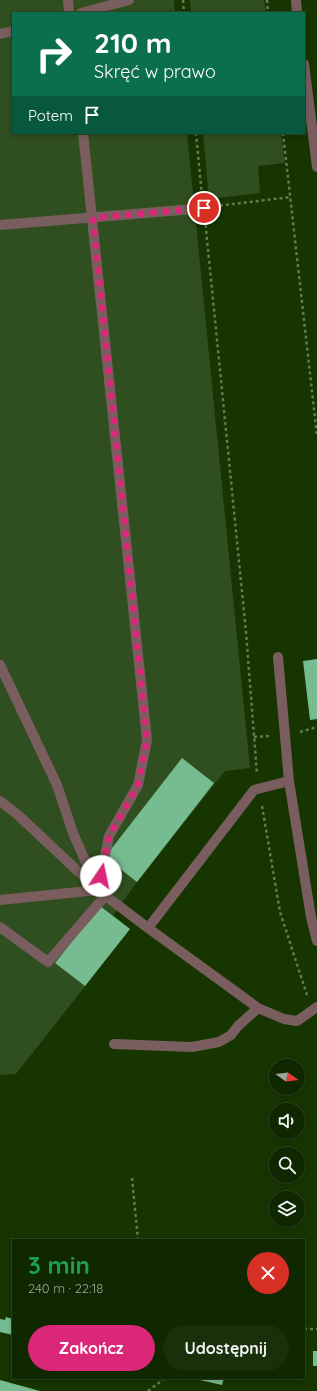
<!DOCTYPE html>
<html lang="pl">
<meta charset="utf-8">
<style>
body{margin:0;font-family:Quicksand,sans-serif;background:#19300b;color:#f1f3f6;height:100vh;display:flex;flex-direction:column;font-size:15px;white-space:nowrap}
*{box-sizing:border-box;margin:0}
p{font-size:13px;color:#9ca699}
.icon{flex:none;width:22px;height:22px;fill:none;stroke:currentColor;stroke-width:2;stroke-linecap:round;stroke-linejoin:round}
.map{position:relative;flex:1;overflow:hidden}
.side{position:absolute;left:12px;top:1239px;width:293px;height:140px;display:flex;flex-direction:column;background:#102801;border-radius:0px;box-shadow:0 2px 6px #0003,0 0 0 1px #304423}
.side>*{flex:none}
.hud{position:absolute;left:12px;top:12px;width:293px;height:122px;border-radius:0px;box-shadow:0 2px 6px #0003,0 0 0 1px #304423;background:#0b6e4f;color:#fff;overflow:hidden}
.needle{width:26px;rotate:104deg}
.controls{position:absolute;left:269px;top:1059px;display:grid;gap:8px}
.controls a{display:grid;place-items:center;width:36px;height:36px;border-radius:50%;background:#102801;box-shadow:0 2px 6px #0003,0 0 0 1px #304423;font-size:20px}
.pin{position:absolute;display:grid;place-items:center;width:34px;height:34px;color:#fff;margin:-17px;border:2px solid #fff;border-radius:50%;box-shadow:0 1px 4px #0007}
.me{position:absolute;width:44px;margin:-22px;rotate:11deg;stroke-linejoin:round;filter:drop-shadow(0 0 3px #0008)}
.turn{display:flex;align-items:center;gap:14px;height:84px;padding:0 16px;font-size:18px}
.turn .icon{width:52px;height:52px;stroke-width:2.5}
.turn b{display:block;font-size:28px;line-height:34px}
.then{display:flex;align-items:center;height:38px;padding:0 16px;background:#0003;gap:8px;font-size:15px}
.round{display:grid;place-items:center;flex:none;width:42px;height:42px;border-radius:21px;background:#19300b}
.summary{display:flex;align-items:center;justify-content:space-between;height:68px;padding:0 16px}
h1{font-size:24px;font-weight:800;line-height:30px;color:#1e9e55}
.cta{display:flex;gap:8px;margin-top:auto;padding:8px 16px}
.cta a{flex:1;height:46px;border-radius:24px;background:#db2777;color:#fff;font-size:16px;font-weight:800;line-height:46px;text-align:center}
.cta a+a{background:#19300b;color:#f1f3f6}
.map>svg:first-child{display:block}
.green{fill:#304f20}
.building{fill:#77bb91}
.lines{fill:none;stroke-linecap:round;stroke-linejoin:round}
.path{stroke:#627c52;stroke-width:2.5;stroke-dasharray:3 3;stroke-linecap:butt}
.minor{stroke:#7a5d5e;stroke-width:10}
.route{stroke:#db2777;stroke-width:7;stroke-dasharray:0 12.6}
</style>
<div class="map">
<svg width="317" height="1391" viewBox="0 0 317 1391">
<rect width="100%" height="100%" fill="#163501"/>
<path class="green" d="M0 0H174L175 13H13V133H187L250 768 225 771 137 882 113 915 130 929 16 1074 0 1075Z
M190 0H264L266 13H191Z
M203 133H281L285 163 258 166 260 193 209 199Z"/>
<path class="building" d="M317 659V719L310 720 303 661Z
M182 758 214 783 137 882 105 857Z
M100 906 130 929 85 986 55 963Z
M6 1317 13 1319V1335L0 1332V1319L5 1320Z
M313 1351H317V1366H313Z
M201 1378H224L222 1385 200 1380Z
M0 1380 40 1391H0Z"/>
<g class="lines">
<path class="path" d="M183 0 184 13
M267 0 268 13
M196 133 202 196
M283 133 317 436
M208 207 291 197
M205 219 246 632 257 774
M300 732 317 727
M254 737 269 736
M262 806 280 912 307 995
M132 1178 138 1240
M304 1329H317
M148 1391 165 1378"/>
<path class="minor" d="M68 0 69 13
M296 0 297 13
M81 13 129 0
M0 34 13 31
M304 64 317 167
M83 133 147 740 138 785 109 836 98 890
M0 225 194 209
M278 657 289 781 311 917 317 941
M0 665 57 785 73 833 98 890
M289 781 254 790 148 928 258 1008 284 1019 297 1021 317 1007
M0 801 18 815 98 890 148 928
M0 900 98 890
M0 927 48 962 105 896
M114 1044 192 1047 219 1042 231 1035 238 1026 258 1008"/>
</g>
<g class="lines">
<path class="route" d="M101 876 109 836 138 785 147 740 93 218 204 208"/>
</g>
</svg>
<div class="controls">
<a><svg class="needle" viewBox="-14 -14 28 28"><path d="M0-13l5 13h-10z" fill="#e53935"/><path d="M0 13l5-13h-10z" fill="#9ca699"/></svg></a>
<a><svg class="icon" aria-label="sound" viewBox="0 0 24 24"><path d="M4 9h4l5-4v14l-5-4H4zM17 9q2 3 0 6"/></svg></a>
<a><svg class="icon" aria-label="search" viewBox="0 0 24 24"><circle cx="10" cy="10" r="6"/><path d="M15 15l6 6"/></svg></a>
<a><svg class="icon" aria-label="layers" viewBox="0 0 24 24"><path d="M12 4l9 5-9 5-9-5zM3 14l9 5 9-5"/></svg></a>
</div>
<div class="pin" style="left:204px;top:208px;background:#d93025"><svg class="icon" aria-label="arrive" viewBox="0 0 24 24"><path d="M6 21V4h12l-3 4 3 4H6"/></svg></div>
<svg class="me" style="left:101px;top:876px" viewBox="-20 -20 40 40"><circle r="19" fill="#fff"/><path d="M0-13L10 11 0 6-10 11z" fill="#db2777"/></svg>
<div class="hud">
<div class="turn"><svg class="icon" aria-label="right" viewBox="0 0 24 24"><path d="M7 20v-9h11M14 6l5 5-5 5"/></svg><div><b>210 m</b>Skręć w prawo</div></div>
<div class="then">Potem<svg class="icon" aria-label="arrive" viewBox="0 0 24 24"><path d="M6 21V4h12l-3 4 3 4H6"/></svg></div>
</div>
<section class="side">
<div class="summary"><div><h1>3 min</h1><p>240 m · 22:18</p></div><a class="round" style="background:#d93025;color:#fff"><svg class="icon" aria-label="close" viewBox="0 0 24 24"><path d="M6 6l12 12M18 6L6 18"/></svg></a></div>
<div class="cta"><a>Zakończ</a><a>Udostępnij</a></div>
</section>
</div>
